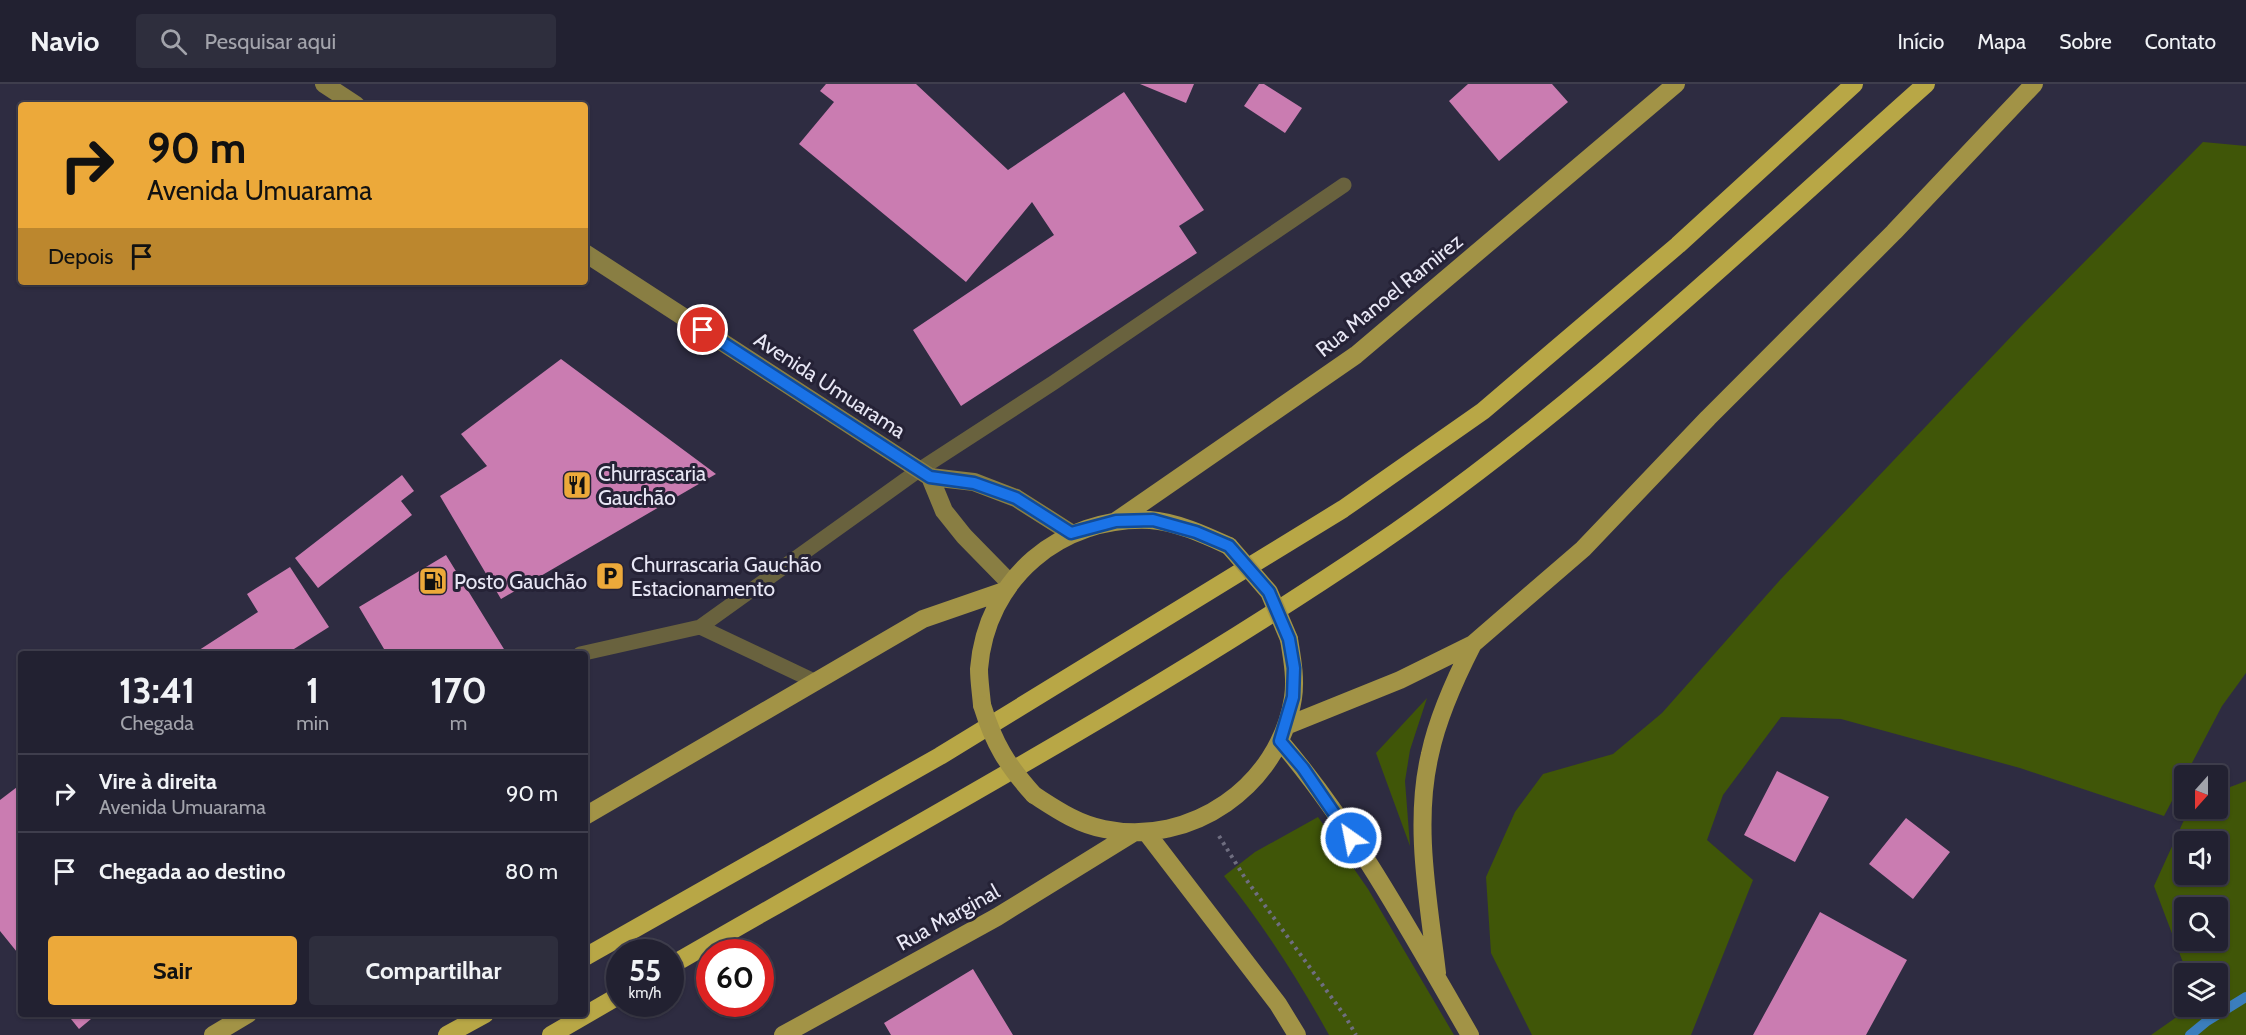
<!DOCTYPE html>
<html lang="pt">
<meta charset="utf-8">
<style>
body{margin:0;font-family:Cabin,sans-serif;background:#2e2e3d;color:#f1f3f6;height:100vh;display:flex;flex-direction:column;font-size:22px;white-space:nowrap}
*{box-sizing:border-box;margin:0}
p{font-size:20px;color:#a2a3ab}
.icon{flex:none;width:33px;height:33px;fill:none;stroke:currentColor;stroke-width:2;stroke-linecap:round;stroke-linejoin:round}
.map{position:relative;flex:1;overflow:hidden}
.drawer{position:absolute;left:18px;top:567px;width:570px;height:366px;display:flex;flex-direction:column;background:#222131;border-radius:6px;box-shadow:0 2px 4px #0004,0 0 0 2px #3f3e4d}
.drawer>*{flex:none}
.hud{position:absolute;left:18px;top:18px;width:570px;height:183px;border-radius:6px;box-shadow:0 2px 4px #0004,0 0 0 2px #3f3e4d;background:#eca93a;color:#111;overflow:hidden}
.needle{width:39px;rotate:201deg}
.tools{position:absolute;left:2174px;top:681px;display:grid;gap:12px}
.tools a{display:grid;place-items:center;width:54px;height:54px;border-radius:6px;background:#222131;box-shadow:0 2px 4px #0004,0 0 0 2px #3f3e4d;font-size:30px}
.speed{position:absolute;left:606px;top:855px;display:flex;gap:12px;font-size:30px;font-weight:700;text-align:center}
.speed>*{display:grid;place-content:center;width:78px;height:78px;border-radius:50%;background:#222131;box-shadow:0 2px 4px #0004,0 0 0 2px #3f3e4d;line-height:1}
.speed small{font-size:15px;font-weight:400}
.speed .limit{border:9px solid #d22;background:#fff;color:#111}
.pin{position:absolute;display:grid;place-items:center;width:51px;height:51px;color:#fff;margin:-26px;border:3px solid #fff;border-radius:50%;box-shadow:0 2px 6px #0007}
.me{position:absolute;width:66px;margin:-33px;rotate:327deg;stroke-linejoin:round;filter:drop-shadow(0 0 4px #0008)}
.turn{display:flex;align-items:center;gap:21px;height:126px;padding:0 30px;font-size:27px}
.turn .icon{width:78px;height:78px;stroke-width:2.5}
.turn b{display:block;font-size:42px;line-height:51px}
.then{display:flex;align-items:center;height:57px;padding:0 30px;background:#0003;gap:12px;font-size:22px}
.eta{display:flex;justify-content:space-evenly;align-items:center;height:102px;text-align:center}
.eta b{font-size:36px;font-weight:700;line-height:42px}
.button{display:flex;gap:12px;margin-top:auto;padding:12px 30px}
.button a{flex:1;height:69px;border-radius:6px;background:#eca93a;color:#111;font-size:24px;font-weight:700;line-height:69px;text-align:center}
.button a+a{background:#2e2e3d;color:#f1f3f6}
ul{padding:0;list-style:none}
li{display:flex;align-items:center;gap:18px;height:78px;padding:0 30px;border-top:2px solid #3f3e4d}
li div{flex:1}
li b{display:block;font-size:22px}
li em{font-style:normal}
header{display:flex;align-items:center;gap:36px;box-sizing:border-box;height:84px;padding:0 30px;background:#222131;border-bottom:2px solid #3f3e4d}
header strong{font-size:28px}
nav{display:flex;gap:33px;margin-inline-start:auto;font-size:21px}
.search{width:420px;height:54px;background:#2e2e3d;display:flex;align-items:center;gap:15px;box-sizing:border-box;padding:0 21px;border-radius:6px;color:#a2a3ab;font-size:22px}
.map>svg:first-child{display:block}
.green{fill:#405608;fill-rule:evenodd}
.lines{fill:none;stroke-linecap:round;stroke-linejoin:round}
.stream{stroke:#3b7ebd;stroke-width:10}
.building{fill:#ca7cb1}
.path{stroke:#6f6e80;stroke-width:4;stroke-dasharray:3 4.5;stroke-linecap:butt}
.lane{stroke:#69623e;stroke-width:15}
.secondary{stroke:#897e43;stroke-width:18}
.primary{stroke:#a29346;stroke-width:18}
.highway{stroke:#b8a746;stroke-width:18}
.primary-bridge{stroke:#a29346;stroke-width:18}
.route-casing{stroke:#114b97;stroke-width:15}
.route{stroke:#1a73e8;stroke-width:10}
.labels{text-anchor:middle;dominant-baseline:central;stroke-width:6;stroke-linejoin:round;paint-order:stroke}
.street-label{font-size:21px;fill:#e8e7f5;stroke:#252236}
.poi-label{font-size:21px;fill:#e8e7f5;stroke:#252236;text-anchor:start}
</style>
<header>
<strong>Navio</strong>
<div class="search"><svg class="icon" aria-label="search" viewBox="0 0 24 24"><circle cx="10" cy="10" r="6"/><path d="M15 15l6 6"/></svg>Pesquisar aqui</div>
<nav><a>Início</a><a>Mapa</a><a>Sobre</a><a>Contato</a></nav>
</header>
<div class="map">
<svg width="2246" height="951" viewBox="0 0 2246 951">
<rect width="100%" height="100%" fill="#2e2c41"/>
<path class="green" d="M2203 58 2246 62V589L2222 622 2164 732 2020 684 1841 635 1781 633 1723 711 1707 756 1753 796 1691 951H1532L1491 869 1486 793 1515 728 1543 690 1613 670 1662 629 1780 496 2024 239Z
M1427 614 1410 666 1405 697 1410 762 1376 669Z
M2246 697V951H2151L2191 923 2217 922V890L2187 889 2154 802 2189 725 2217 724V708ZM2184 758H2217V790H2184ZM2184 824H2217V856H2184Z
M1318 733 1368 805 1454 951H1329C1298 895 1264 842 1224 792L1255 768Z"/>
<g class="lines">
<path class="stream" d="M2190 951 2207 937 2246 913"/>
</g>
<path class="building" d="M826 0H916L1008 86 1124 8 1204 126 1179 142 1197 169 961 322 913 246 1054 151 1032 118 966 198 799 60 834 18 820 7Z
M1140 0H1194L1186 19Z
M1259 0H1264L1302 24 1285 49 1244 22Z
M1468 0H1552L1568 18 1499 77 1449 17Z
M561 275 716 390 501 515 440 412 487 382 461 350Z
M402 391 414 407 401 417 412 431 318 504 295 474Z
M446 471 507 570H387L359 523Z
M290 483 329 543 286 570H193L258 528 247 510Z
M1777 687 1829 713 1795 778 1744 751Z
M21 700V873L0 847V716Z
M1906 734 1950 768 1913 815 1869 780Z
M1820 828 1907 876 1866 951H1753Z
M973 885 1013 951H891L884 939Z
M67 930H97L79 945Z"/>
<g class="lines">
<path class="path" d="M1219 752 1245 794 1345 932 1356 951"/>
<path class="lane" d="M700 543 814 597
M580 570 700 543 919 386 1053 299 1344 101"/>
<path class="secondary" d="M324 0 356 21
M585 169 930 393 974 398 1016 414 1071 449
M930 393 944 427 964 452 1010 499"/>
<path class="primary" d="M1116 437 1356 271 1676 0
M982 621C981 609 979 596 979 585 986 494 1061 432 1150 436 1177 438 1205 451 1229 462
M1286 642 1400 596 1473 560 1583 465 1708 334 1894 148 2034 0
M1280 657C1355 745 1412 851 1470 951
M1034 711C1056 725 1077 740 1104 745 1191 763 1279 702 1293 614 1296 594 1292 574 1289 555
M585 732 923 535 1004 507
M1146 748 1278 920 1297 951
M1437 889C1429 819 1413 741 1430 670 1438 632 1455 595 1473 560
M213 951 248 930
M783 951 997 833 1133 749"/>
<path class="highway" d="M585 873 940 672 1343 425 1483 327 1678 161 1854 0
M670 882C907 745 1149 615 1375 462 1574 327 1747 159 1926 0
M447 951 485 930
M551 951 620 911"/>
<path class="primary-bridge" d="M1229 462 1269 508 1289 555
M982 621C994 660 1007 681 1034 711"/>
</g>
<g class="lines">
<g class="route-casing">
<path id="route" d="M703 246 930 393 974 399 1016 414 1071 449 1116 437 1153 436 1196 448 1229 462 1269 508 1289 555 1294 584 1293 613 1280 657 1303 684 1351 754"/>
</g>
<use href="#route" class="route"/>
</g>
<defs>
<g id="restaurant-square" transform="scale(1.5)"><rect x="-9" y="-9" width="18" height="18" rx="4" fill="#eca93a" stroke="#252236"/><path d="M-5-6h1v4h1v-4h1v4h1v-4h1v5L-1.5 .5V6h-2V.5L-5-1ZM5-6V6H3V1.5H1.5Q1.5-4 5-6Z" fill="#111"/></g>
<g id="parking-square" transform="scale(1.5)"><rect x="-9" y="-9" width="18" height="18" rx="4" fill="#eca93a" stroke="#252236"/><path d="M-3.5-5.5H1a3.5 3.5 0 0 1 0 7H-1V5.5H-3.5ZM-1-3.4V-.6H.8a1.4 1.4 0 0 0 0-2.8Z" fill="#111"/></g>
<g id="fuel-square" transform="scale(1.5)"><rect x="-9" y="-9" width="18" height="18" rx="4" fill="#eca93a" stroke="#252236"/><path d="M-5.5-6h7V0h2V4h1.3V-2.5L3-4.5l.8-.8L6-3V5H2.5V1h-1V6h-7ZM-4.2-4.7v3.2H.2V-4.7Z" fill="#111"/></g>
</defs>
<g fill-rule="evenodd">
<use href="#restaurant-square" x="577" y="401"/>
<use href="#parking-square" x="610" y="492"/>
<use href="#fuel-square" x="433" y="497"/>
</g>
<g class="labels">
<g class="street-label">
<text transform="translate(1389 211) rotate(-39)">Rua Manoel Ramirez</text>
<text transform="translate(830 301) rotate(33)">Avenida Umuarama</text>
<text transform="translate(948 833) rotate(-29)">Rua Marginal</text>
</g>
<g class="poi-label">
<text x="598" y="389">Churrascaria<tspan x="598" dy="24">Gauchão</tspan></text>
<text x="631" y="480">Churrascaria Gauchão<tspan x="631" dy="24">Estacionamento</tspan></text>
<text x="454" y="497">Posto Gauchão</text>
</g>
</g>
</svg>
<div class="tools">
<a><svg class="needle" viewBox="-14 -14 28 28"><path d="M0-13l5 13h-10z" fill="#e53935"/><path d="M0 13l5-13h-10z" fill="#a2a3ab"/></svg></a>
<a><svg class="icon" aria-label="sound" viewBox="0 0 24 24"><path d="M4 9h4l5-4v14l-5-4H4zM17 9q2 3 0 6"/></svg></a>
<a><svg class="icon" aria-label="search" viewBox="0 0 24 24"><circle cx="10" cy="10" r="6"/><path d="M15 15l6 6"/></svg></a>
<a><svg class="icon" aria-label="layers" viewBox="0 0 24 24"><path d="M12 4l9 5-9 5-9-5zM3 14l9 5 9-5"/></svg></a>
</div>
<div class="speed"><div>55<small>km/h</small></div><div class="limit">60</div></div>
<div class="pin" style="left:703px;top:246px;background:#d93025"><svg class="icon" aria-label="arrive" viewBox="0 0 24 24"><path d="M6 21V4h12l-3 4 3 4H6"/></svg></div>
<svg class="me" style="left:1351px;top:754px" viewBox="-20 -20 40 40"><circle r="17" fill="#1a73e8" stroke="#fff" stroke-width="3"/><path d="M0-11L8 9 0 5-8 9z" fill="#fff"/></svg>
<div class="hud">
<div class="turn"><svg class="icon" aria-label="right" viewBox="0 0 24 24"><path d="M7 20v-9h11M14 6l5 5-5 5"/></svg><div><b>90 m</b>Avenida Umuarama</div></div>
<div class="then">Depois<svg class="icon" aria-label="arrive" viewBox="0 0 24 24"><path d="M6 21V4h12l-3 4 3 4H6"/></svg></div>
</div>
<section class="drawer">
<div class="eta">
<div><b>13:41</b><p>Chegada</p></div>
<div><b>1</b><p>min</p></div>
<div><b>170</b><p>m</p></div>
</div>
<ul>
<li><svg class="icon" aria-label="right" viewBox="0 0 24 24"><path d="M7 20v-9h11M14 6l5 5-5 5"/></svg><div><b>Vire à direita</b><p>Avenida Umuarama</p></div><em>90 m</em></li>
<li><svg class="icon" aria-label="arrive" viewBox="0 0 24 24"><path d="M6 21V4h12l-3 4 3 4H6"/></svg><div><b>Chegada ao destino</b></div><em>80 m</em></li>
</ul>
<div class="button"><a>Sair</a><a>Compartilhar</a></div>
</section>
</div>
